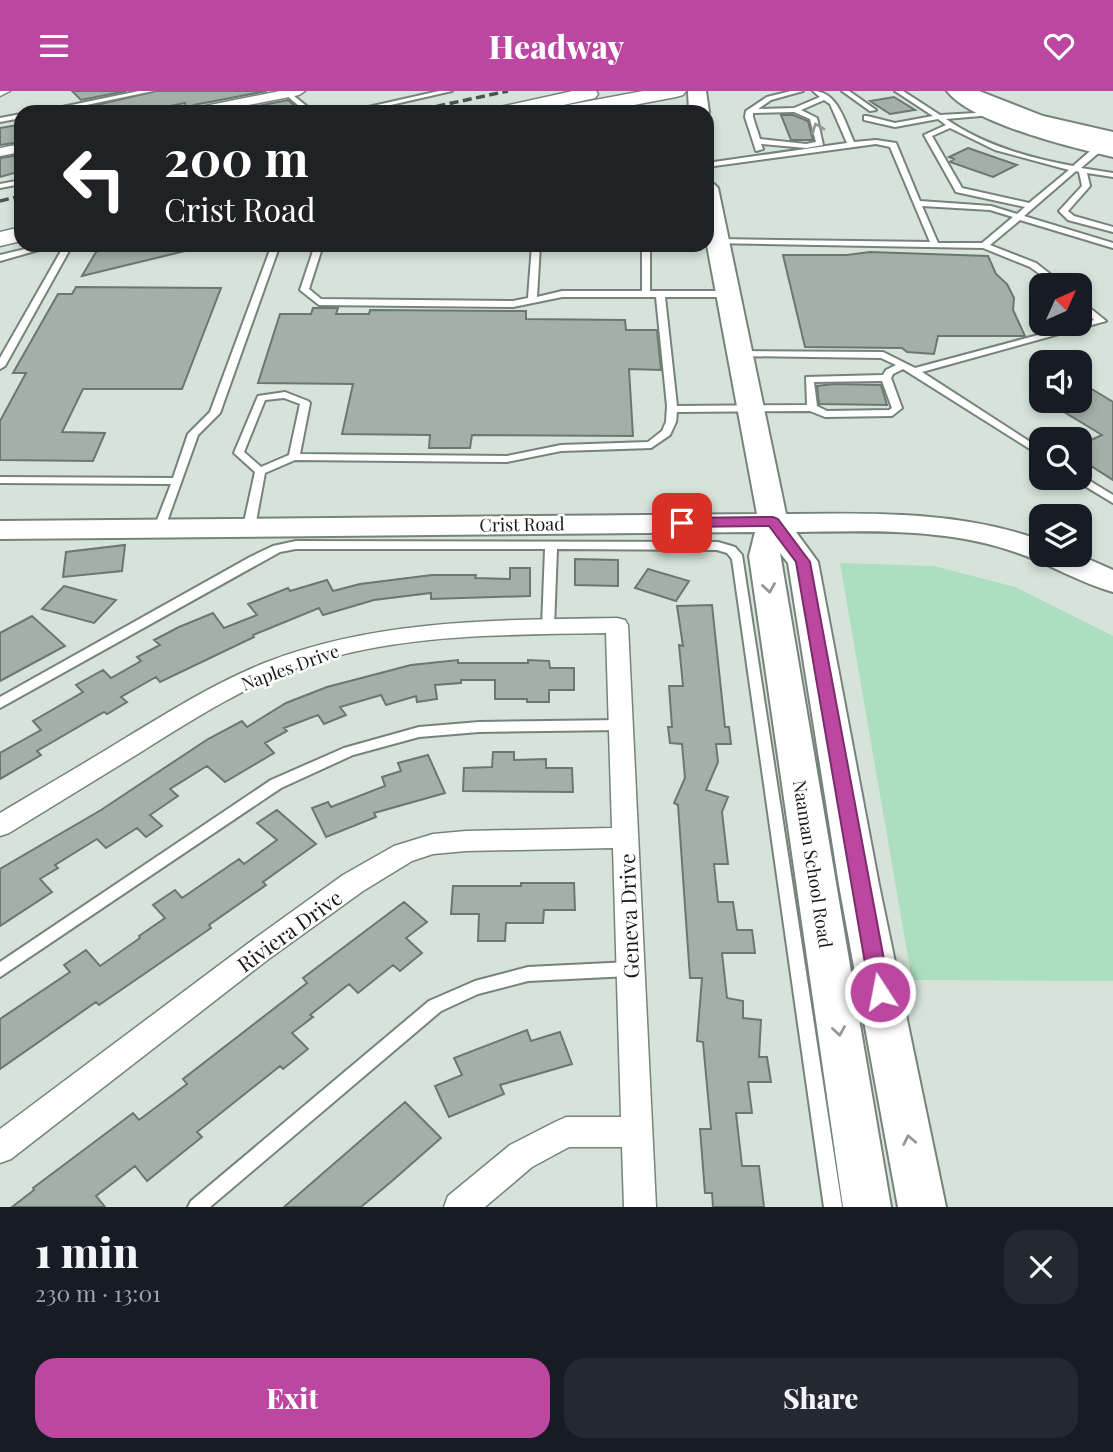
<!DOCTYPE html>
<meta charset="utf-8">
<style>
body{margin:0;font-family:"Playfair Display",serif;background:#242831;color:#f1f3f6;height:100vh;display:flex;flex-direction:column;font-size:26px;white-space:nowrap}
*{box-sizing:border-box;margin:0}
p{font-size:23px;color:#9ea1a6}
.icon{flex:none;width:38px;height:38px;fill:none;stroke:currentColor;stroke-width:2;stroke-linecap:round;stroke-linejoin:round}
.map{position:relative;height:1116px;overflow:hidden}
.details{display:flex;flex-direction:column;background:#171b24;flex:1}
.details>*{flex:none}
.banner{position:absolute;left:14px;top:14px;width:700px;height:147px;border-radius:21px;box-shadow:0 4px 10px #0003;background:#202124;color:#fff;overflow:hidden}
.needle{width:46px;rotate:45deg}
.buttons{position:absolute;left:1029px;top:182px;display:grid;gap:14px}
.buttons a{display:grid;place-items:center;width:63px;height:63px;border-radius:14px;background:#171b24;box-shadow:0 4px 10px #0003;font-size:35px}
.pin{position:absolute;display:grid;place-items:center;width:60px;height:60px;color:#fff;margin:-30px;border-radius:14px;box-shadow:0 4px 10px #0006}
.me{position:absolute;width:77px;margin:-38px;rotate:349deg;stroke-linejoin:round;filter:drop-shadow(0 0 5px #0008)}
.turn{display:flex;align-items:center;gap:24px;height:147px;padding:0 35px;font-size:32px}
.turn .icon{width:91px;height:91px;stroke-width:2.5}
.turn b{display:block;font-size:49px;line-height:60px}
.round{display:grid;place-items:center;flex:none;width:74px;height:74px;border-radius:21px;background:#242831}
.overview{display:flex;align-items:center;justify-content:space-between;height:119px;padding:0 35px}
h1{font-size:42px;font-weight:800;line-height:52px}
.action{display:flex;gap:14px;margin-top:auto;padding:14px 35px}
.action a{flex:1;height:80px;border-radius:21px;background:#bb47a1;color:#fff;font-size:28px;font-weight:800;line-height:80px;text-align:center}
.action a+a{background:#242831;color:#f1f3f6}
header{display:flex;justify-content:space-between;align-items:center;height:91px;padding:0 35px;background:#bb47a1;color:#fff;font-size:32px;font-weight:800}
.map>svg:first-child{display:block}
.green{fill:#addec0}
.building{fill:#a3b0a7;stroke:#6b776f;stroke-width:2}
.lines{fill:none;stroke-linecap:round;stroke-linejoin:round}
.lane-casing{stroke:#76837b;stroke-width:4}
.street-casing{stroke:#76837b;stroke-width:3}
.secondary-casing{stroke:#76837b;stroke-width:4}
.primary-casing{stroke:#76837b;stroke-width:3}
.highway-casing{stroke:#76837b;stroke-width:4}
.lane{fill:#fff;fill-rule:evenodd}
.street{fill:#fff;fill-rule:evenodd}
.secondary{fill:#fff;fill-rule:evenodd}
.primary{fill:#fff;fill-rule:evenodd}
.highway{fill:#fff;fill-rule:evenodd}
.rail{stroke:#4a524d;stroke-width:3.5;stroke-dasharray:9 4.5;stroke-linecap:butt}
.oneway{stroke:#969897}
.route{fill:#bb47a1;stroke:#7a2e69;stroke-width:2}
.labels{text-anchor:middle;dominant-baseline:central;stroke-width:5;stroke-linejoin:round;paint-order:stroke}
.street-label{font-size:18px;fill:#161b18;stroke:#fff}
.near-street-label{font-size:21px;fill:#161b18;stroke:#fff}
</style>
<header><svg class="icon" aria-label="menu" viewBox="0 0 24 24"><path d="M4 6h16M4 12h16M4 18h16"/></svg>Headway<svg class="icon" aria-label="heart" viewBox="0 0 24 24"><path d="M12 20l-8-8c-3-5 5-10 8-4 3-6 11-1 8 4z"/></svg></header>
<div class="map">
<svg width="1113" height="1116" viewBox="0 0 1113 1116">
<rect width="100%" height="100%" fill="#d5e3da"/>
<path class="green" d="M840 472 934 475 1015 496 1113 545V890L912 889Z"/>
<path class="building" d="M72 0H126L81 9Z
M156 0H267L194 14 186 19 185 12 142 21H93L88 16Z
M894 6 915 19 890 23 870 10Z
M288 9 302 21H227Z
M781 24H793L808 30 813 49H791Z
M21 30V51L0 54V37L18 34 16 31Z
M968 57 1017 74 993 86 950 71 954 68 949 66Z
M21 64V80L0 86V67Z
M111 154H184L185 160 82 185 96 161Z
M870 161 988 165 996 183 1007 193 1014 207 1013 219 1025 245H938L934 263 907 261 902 257 805 256 783 164H847Z
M76 196 221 197 182 298H83L62 341 105 342 93 370 0 369V330L26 282H13L58 203H72Z
M313 217H338L336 223H369L370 219 526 220V228L625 229 626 239H657L661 279 629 278 633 345 472 344 470 357H429L430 344 342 343 353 293 258 292 280 223H311Z
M1080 291 1113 311V389L1080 368V354L1102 344 1046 310H1080Z
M834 293 881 294 887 314 819 313 817 295Z
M125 454 122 480 63 486 66 461Z
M575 468 618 469V495L575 494Z
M510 477H530V505L431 508V502L374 509 323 524 319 517 253 544 254 546 160 591 156 586 121 606 127 611 107 623 104 621 37 660 41 664 0 688V662L41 639 33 630 83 601 76 594 103 579 111 587 141 570 137 566 160 554 154 549 179 536 213 522 224 537 257 524 248 513 288 497 290 500 327 489 333 500 360 493 432 484H476L475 487 510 488Z
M648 478 689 490 676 510 635 497Z
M64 495 116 509 94 532 42 518Z
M712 514 725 636H729L731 653H716L718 671 706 699 728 706 722 721 728 773H714L718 811H733L737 839H752L755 862H722L727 907 743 910V927L761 929 759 966H767L771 991H748L752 1022H736L742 1075H759L764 1116H713L712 1102H705L700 1038H711L703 951 697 950 702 887H690L678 714 674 712 685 687 682 653 670 652 668 636H672L669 595H683L679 554 683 555 677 515Z
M32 525 65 555 0 590V542Z
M458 569V572H528V569L549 570 550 577H574V599H549V611H527V608H495V589H461V592L435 594 437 608 417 611 416 605 386 614 381 604 340 616 346 624 324 633 318 624 284 637 287 640 265 652 274 662 225 691 207 675 170 698 178 705 150 724 162 735 146 746 137 737 106 757 97 748 55 774 58 777 40 788 52 801 0 835V778L101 719 208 648 242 630 247 636 286 612 327 596 411 574Z
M493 661H514V669L546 668V677H572L573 701 463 700 464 677 492 676Z
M428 664 445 702 374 722 376 726 326 746 312 717 328 711 331 716 385 695 382 686 401 680 398 672Z
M277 719 316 753 263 791 266 794 209 834 211 837 99 914 96 911 0 978V928L70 881 64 874 86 859 100 875 140 847 139 845 165 827 153 814 175 799 182 807 239 768 244 773 277 749 257 732Z
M521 792H574L575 819H544L543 832H506L505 850H478L479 823H451L453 795H521Z
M404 811 427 831 406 847 422 862 400 880 393 874 358 902 349 893 310 924 313 926 292 942 308 958 283 978 280 975 197 1041 202 1046 147 1090 135 1075 96 1105 105 1116H12L34 1099 33 1097 133 1022 139 1029 187 993 183 988 307 892 303 887Z
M527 939 531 950 560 941 572 973 500 994 504 1003 449 1026 435 995 462 984 454 967Z
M405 1011 441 1047 392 1090 361 1116H284Z"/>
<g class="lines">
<g class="lane-casing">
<path id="lane" d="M139 0H153L53 21H38Z
M287 0 289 1 314 21H306L285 3V1Z
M439 0H452L360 21H346Z
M791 0H803L771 9 758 18 794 17 820 6 813 0C838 0 845 32 854 51L876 49 896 52 920 110 991 115 1017 123 1025 116 956 101 924 44 946 34 938 28 895 36 864 29V25H867L895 32 933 25 895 0H903L940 24 994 21 996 22 992 24 946 28C983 54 1029 67 1073 75L1096 55H1102V59L1081 77 1113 82V86L1087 82 1090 95 1068 120 1074 125 1113 136V141L1068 129 1059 120 1082 95 1079 81 1076 80 1024 125 1113 152V157L1020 129 990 154 1036 172 1064 194H1055L1030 176 983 157 714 152V148H717L930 151 890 56 876 53 707 76V72L847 52 830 13 824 9 801 19 817 27 823 54 806 57 761 53 763 58 756 60 745 26 746 20 767 6ZM794 21 810 28 816 51 806 53 760 48 753 26V22ZM950 37 995 59 1069 79 1029 112 962 97 932 45ZM922 115 990 119 1013 126 982 152H938Z
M842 0H849L876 19 870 20Z
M21 23V27L0 31V27Z
M21 89V93L0 97V93Z
M42 154H56L0 170V164Z
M59 154H67L69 160 5 275 0 278V267L61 160Z
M267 154H275L278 159 220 322 198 344 164 439 160 440 154 437 171 393 0 392V386L173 387 188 343 210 321 270 159Z
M315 154H323L309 198 321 208 513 210 528 207 532 154H540L537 206 562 200H642V154H650V200H727L731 203 727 206H665L677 315 807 314 806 286 883 284 886 279 896 274 881 267 736 265 734 263 739 260 883 261 915 277 1094 229 1080 216V209L1106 230 922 281 1041 358V365L903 278 893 283 891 287 902 317 892 325 825 326 810 320 677 321 676 331 670 344 651 357 561 360 507 371 295 369 265 382 255 436 249 439 243 436 255 381 234 362 258 305 285 301 308 310 310 312 300 363 507 365 561 354 648 351 662 340 666 331 667 315 656 206H562L513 216 319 214 300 199ZM882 290 892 317 889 319 827 320 817 315 814 291ZM284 307 300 313 289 364 261 376 244 361 265 309Z
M1080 384 1113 404V412L1075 389 1074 387H1080Z
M296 450 718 451 735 456 742 464 842 1116H824L732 468 727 462 717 459 557 458 554 536 548 540 542 536 545 458H296L280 461 0 617V606L250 466 273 455Z
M621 629 626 631 627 634 626 637 621 639 479 641 419 646 353 664 281 697 0 886V871L271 689 344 657 419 636 479 631Z
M630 871 635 873 638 878 635 883 630 885 528 890 478 903 441 920 210 1116H188L191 1110 429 910 475 890 528 876Z"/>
</g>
<g class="street-casing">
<path id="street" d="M0 0H10L0 5Z
M280 0H305L299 4 214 21H188L195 17Z
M21 53V61L0 65V57Z
M617 527 625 529 628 534 656 1116H624L622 1056H569L532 1076 485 1116H444L448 1105 510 1054 555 1031 566 1026H621L613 757 466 760 433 763 412 770 363 800 270 867 11 1068 0 1072V1038L250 851 343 784 394 755 433 743 466 740 612 737 606 542C505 544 397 542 300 576 243 596 192 629 141 661 97 688 53 715 9 742L0 745V722C42 697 85 672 127 646 172 619 218 590 267 571 377 528 500 529 617 527Z"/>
</g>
<g class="secondary-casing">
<path id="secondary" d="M688 0H706L709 21 707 23V21H689Z
M947 0H969L1000 18 1038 34 1113 54V66C1073 57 971 32 947 0Z
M707 91 714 93 718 97 786 423C873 422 958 420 1041 449V464H1079L1113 479V501C1077 491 1045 470 1009 459 940 437 868 440 796 441L818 471 879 794 946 1116H898L839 794 788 472 780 462 891 1116H843L749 465 755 441 0 448V430L757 423 707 154Z"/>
</g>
<g class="primary-casing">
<path id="primary" d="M573 0H596L598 3 595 7 532 21H491L495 17Z
M643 0H686L683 4 676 6 597 21H552L556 17 563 15Z
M21 136V150L0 155V141Z"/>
</g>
<g class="highway-casing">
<path id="highway" d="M950 0H979L1043 25 1113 41V55C1083 50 966 23 950 0Z"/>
</g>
<use href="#lane" class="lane"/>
<use href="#street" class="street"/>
<use href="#secondary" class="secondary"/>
<use href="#primary" class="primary"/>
<use href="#highway" class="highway"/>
<path class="rail" d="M410 21 508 0
M0 110 21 105"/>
</g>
<defs><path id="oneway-chevron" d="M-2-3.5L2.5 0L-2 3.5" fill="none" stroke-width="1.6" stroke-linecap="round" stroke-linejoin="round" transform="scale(1.75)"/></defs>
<g class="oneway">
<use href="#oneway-chevron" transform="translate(817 37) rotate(-111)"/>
<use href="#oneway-chevron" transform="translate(769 497) rotate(81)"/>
<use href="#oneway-chevron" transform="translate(839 940) rotate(81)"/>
<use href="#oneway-chevron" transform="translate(909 1049) rotate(-101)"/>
</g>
<path class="route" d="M773 426 778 428 810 471 890 901 887 908 880 910 873 908 870 901 796 471 769 435 682 436 675 432 682 427Z"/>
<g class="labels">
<g class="street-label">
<text transform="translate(522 433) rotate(-1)">Crist Road</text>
<text transform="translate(290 576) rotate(-20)">Naples Drive</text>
<text transform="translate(813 773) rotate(81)">Naaman School Road</text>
</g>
<g class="near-street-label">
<text transform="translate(628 825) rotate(-92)">Geneva Drive</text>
<text transform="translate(289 839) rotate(-36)">Riviera Drive</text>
</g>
</g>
</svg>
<div class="buttons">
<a><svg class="needle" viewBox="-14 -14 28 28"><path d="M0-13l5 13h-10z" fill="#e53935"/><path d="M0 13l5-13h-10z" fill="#9ea1a6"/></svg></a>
<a><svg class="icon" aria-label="sound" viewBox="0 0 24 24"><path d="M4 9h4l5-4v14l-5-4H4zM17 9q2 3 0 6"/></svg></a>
<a><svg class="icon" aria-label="search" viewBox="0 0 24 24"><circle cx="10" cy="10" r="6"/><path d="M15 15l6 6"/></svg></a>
<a><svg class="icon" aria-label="layers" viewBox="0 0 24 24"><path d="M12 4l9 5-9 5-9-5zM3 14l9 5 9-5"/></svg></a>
</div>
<div class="pin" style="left:682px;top:432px;background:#d93025"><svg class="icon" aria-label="arrive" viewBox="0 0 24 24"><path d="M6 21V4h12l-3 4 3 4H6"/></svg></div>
<svg class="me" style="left:880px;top:901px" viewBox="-20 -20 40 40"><circle r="17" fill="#bb47a1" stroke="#fff" stroke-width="3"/><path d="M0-11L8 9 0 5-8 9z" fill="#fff"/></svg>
<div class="banner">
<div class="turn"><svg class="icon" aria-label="left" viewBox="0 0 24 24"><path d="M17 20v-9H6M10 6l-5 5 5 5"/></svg><div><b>200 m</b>Crist Road</div></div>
</div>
</div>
<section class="details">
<div class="overview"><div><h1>1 min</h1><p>230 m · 13:01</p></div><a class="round"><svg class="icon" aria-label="close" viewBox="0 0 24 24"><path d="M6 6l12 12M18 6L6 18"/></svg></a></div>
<div class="action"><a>Exit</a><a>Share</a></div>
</section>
